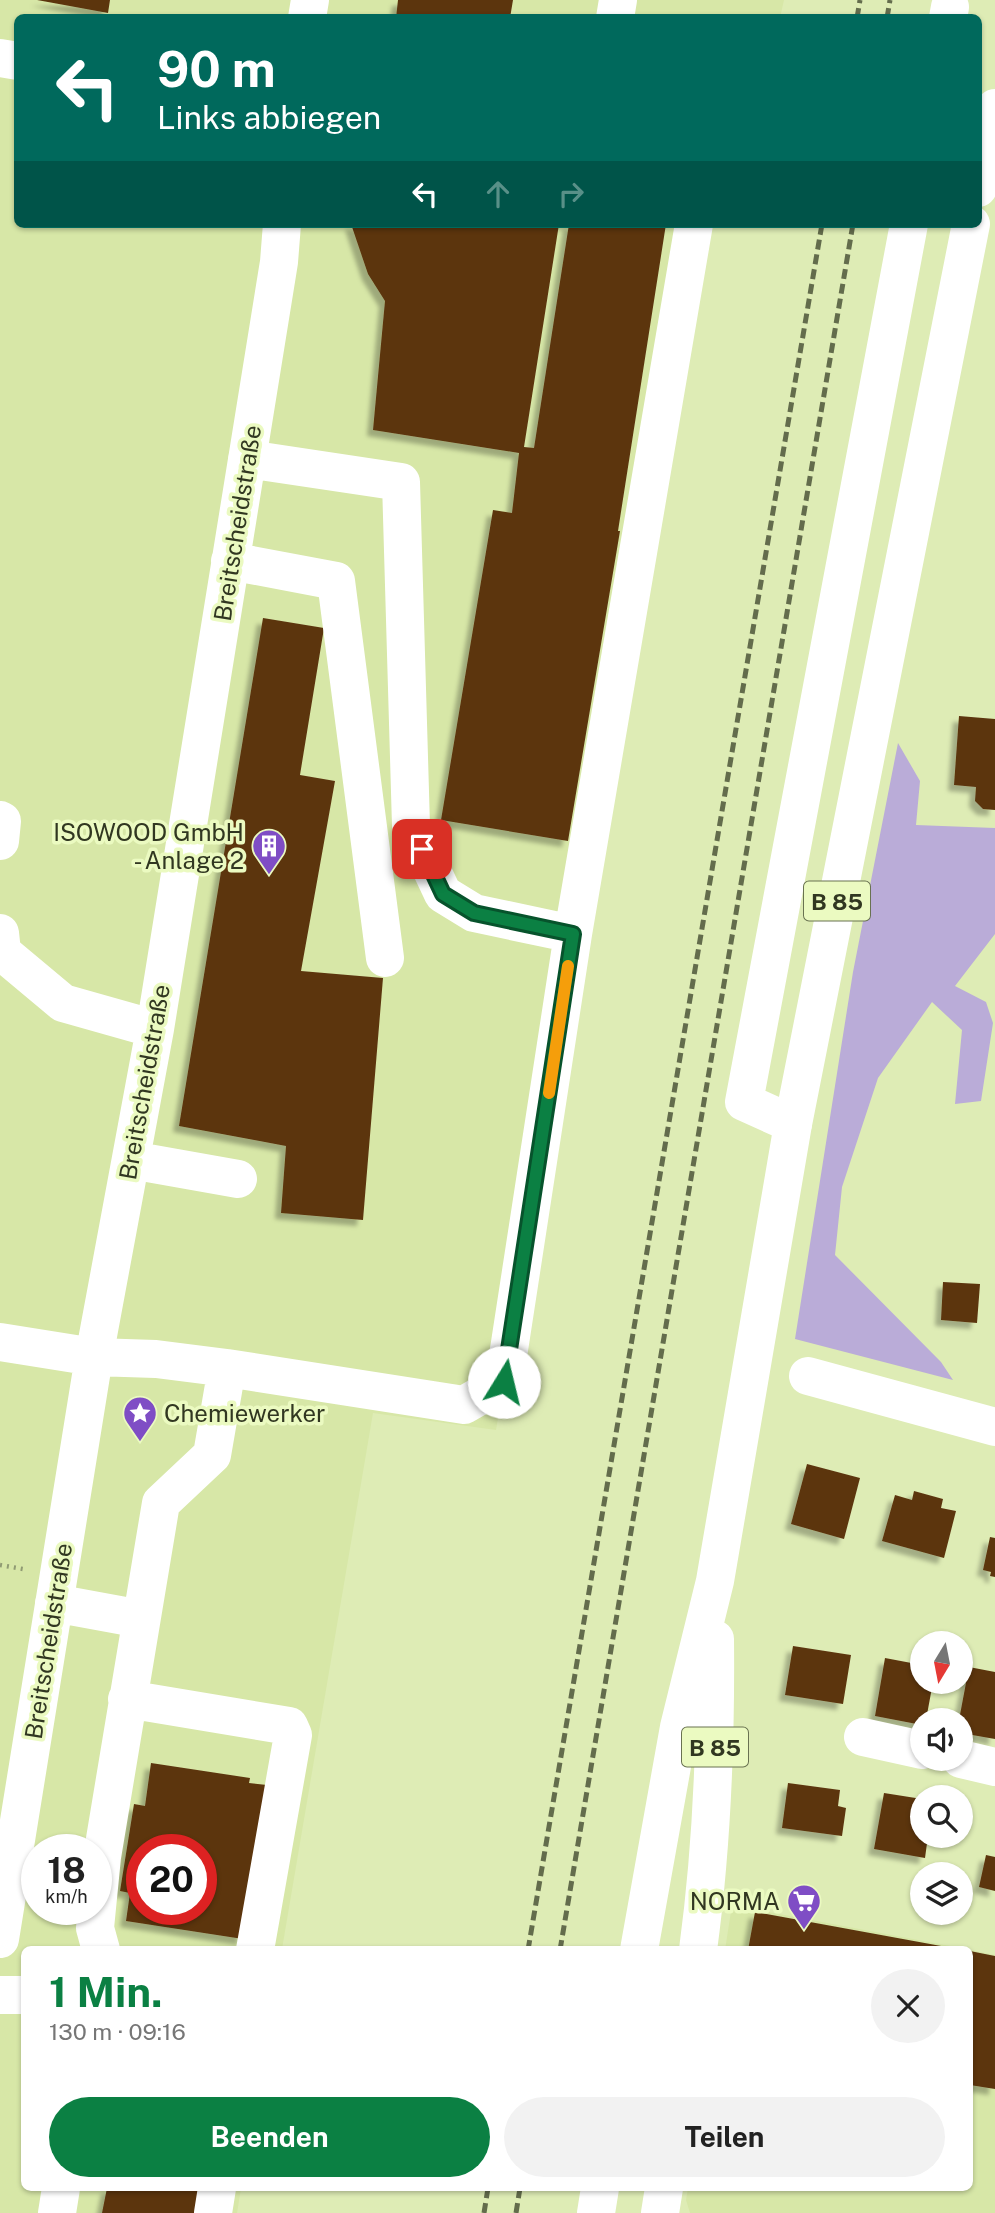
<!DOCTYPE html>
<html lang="de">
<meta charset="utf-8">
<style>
body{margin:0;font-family:"Public Sans",sans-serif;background:#f2f2f2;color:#222;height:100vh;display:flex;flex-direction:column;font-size:26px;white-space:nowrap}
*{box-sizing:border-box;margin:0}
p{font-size:23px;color:#767676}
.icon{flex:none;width:38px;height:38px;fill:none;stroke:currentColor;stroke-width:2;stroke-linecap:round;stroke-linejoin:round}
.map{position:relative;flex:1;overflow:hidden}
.drawer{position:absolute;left:21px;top:1946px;width:952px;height:245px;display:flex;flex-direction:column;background:#fff;border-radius:10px;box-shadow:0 2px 5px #0004}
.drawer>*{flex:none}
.hud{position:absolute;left:14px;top:14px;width:968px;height:214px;border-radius:10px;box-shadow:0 2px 5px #0004;background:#00695c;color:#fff;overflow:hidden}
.needle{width:46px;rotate:190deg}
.tools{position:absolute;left:910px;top:1631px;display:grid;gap:14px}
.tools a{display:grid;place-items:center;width:63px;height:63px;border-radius:50%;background:#fff;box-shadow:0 2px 5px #0004;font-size:35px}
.speed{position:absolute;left:21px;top:1834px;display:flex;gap:14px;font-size:35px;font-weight:700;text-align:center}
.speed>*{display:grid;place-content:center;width:91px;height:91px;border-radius:50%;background:#fff;box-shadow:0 2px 5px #0004;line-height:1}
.speed small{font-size:18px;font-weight:400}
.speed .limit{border:10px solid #d22;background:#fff;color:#111}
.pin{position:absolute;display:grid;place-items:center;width:60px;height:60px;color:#fff;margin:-30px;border-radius:14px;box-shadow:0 4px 10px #0006}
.me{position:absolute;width:77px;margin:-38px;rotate:9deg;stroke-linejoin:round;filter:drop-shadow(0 0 5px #0008)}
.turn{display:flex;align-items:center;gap:24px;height:147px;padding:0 28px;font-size:32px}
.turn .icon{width:91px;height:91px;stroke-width:2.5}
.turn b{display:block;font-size:49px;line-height:60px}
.lanes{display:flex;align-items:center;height:66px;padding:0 28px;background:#0003;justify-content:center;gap:35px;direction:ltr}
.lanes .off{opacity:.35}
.round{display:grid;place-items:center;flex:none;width:74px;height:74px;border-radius:37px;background:#f2f2f2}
.summary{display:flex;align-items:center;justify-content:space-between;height:119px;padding:0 28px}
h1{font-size:42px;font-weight:700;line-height:52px;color:#0b8043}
.button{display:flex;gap:14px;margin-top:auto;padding:14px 28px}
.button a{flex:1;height:80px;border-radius:42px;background:#0b8043;color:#fff;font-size:28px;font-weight:700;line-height:80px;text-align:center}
.button a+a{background:#f2f2f2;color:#222}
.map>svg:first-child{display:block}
.built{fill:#d7e7a7;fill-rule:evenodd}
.green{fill:#baacd8}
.building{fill:#5c3511;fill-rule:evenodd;filter:url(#shadow)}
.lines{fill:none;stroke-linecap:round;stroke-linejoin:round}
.path{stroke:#909b73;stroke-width:4.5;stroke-dasharray:2 5;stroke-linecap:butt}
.minor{stroke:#fff;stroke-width:38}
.major{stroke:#fff;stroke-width:38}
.rail{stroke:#636c4c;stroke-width:5;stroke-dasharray:10 5;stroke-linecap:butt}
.route-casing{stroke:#07532c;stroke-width:18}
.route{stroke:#0b8043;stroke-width:12}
.slow{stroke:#f59e0b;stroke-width:12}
.labels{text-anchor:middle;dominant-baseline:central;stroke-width:7;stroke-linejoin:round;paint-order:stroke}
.shield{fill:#ebfac1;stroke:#697251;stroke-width:2}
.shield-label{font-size:23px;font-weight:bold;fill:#313721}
.street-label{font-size:24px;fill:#313721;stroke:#ebfac1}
.poi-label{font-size:24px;fill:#313721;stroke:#ebfac1;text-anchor:end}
</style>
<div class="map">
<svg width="995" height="2213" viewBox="0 0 995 2213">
<defs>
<filter id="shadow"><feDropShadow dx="-6" dy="6" stdDeviation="2" flood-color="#0004"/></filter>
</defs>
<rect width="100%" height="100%" fill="#deecb5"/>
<path class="built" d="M0 0H784L780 18H18V224H697L496 1430 373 1413 282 1949 24 1950V2188H241L237 2213H0ZM37 1850H96V1909H37ZM142 1850H201V1909H142Z
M732 1905 966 1949 725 1950Z
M970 1950 995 1955V2213H690L686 2200 688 2188H970Z"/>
<path class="green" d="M898 743 920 781 916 825 995 828V934L955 986 986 1002 993 1023 981 1101 955 1104 962 1030 932 1002 878 1078 842 1187 835 1255 941 1362 953 1380 795 1339 853 972Z"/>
<path class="building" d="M37 0H110L108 13Z
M398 0H513L510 18H396Z
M351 224H559L524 447 534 448 569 224H666L618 531H620L568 841 441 820 493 510 512 513 519 453 373 430 385 301 368 274Z
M263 618 324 628 300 775 335 781 301 971 383 978 363 1220 281 1213 286 1146 179 1126Z
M959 716 995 719V810L983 809 975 801 976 787 954 785Z
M943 1282 980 1284 977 1323 941 1320Z
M807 1464 860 1478 844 1539 791 1524Z
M914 1491 943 1499 941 1508 956 1511 944 1558 882 1541 895 1495 912 1500Z
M990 1537 995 1538V1577L990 1576 991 1572 983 1570Z
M793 1646 851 1655 843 1704 785 1695Z
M885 1658 922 1665V1682H933L926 1720H922V1725L875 1716Z
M969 1667 995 1672V1739L961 1733V1720H959Z
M151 1763 250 1778 249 1783 267 1785 243 1939 126 1921 130 1893 120 1891 134 1804 145 1806ZM142 1850H201V1909H142Z
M788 1783 840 1790 838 1806 846 1808 842 1836 782 1828Z
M884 1793 922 1799V1836H928L925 1858 874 1849Z
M986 1855 995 1857V1891L979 1887Z
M755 1912 952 1948V1950H748Z
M970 1951 995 1956V2089L970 2085Z
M107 2188H205L200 2213H102Z"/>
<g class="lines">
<path class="path" d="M0 1565 23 1569"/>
<path class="minor" d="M307 18 310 0
M615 18 618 0
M948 18 950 7
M0 58 18 61
M247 459 401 482 411 826 443 894 474 913 573 934
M230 561 336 581 385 958
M0 820 2 821 0 841
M0 933 2 952 63 1003 155 1029
M793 1124 744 1102 909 224
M131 1160 238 1179
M0 1342 94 1357 156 1359 227 1368 464 1405 504 1382 573 934 694 224
M808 1376 995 1427
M54 1603 141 1619
M127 1699 289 1726 293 1735 255 1950
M863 1737 922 1750
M961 1759 995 1767
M0 1939 94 1357 155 1029 279 262 282 224
M101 1950 95 1928 102 1857 161 1503 212 1455 227 1368
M0 1995H24
M57 2213 61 2188
M213 2213 217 2188"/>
<path class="major" d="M978 188 995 108
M639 1950 679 1727 715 1581 793 1124 971 224
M698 1950C712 1847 716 1742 715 1639
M596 2213 600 2188
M660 2213 664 2188"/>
<path class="rail" d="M857 18 860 0
M887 18 890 0
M528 1950 822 224
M560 1950 853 224
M484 2213 488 2188
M516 2213 520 2188"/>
</g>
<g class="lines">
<g class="route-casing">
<path id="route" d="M422 849 443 894 474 913 573 934 504 1382"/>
</g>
<use href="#route" class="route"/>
<path class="slow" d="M549 1093 568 966"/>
</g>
<defs>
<g id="building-pin" transform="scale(1.75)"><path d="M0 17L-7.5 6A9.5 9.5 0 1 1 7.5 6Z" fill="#7f4dc5" stroke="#ebfac1"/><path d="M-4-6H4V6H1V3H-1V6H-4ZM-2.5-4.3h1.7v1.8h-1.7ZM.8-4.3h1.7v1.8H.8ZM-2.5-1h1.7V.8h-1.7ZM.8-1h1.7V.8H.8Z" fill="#fff"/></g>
<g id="sight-pin" transform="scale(1.75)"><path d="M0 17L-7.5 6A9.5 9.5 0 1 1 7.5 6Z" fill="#7f4dc5" stroke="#ebfac1"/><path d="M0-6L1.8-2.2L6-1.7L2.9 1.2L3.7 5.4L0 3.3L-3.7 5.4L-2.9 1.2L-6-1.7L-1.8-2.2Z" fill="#fff"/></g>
<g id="supermarket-pin" transform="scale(1.75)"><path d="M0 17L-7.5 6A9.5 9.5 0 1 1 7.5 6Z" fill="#7f4dc5" stroke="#ebfac1"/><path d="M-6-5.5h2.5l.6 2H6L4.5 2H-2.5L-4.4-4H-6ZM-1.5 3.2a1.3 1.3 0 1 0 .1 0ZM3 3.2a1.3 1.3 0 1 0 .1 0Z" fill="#fff"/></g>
</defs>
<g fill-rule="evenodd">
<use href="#building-pin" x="269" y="846"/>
<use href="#sight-pin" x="140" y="1413"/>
<use href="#supermarket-pin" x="804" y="1901"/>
</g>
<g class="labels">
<g class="shield">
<rect x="804" y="881.5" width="66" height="39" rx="5"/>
<rect x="682" y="1727.5" width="66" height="39" rx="5"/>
</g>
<g class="shield-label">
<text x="837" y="901">B 85</text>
<text x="715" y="1747">B 85</text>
</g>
<g class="street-label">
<text transform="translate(237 523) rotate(-81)">Breitscheidstraße</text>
<text transform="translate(144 1082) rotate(-80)">Breitscheidstraße</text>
<text transform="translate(48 1641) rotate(-81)">Breitscheidstraße</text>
</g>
<g class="poi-label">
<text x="244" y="832">ISOWOOD GmbH<tspan x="244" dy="28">- Anlage 2</tspan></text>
<text x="164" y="1413" text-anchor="start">Chemiewerker</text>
<text x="780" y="1901">NORMA</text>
</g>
</g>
</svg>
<div class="tools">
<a><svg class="needle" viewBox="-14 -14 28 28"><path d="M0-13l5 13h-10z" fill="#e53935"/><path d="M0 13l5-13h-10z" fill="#767676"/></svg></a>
<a><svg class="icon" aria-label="sound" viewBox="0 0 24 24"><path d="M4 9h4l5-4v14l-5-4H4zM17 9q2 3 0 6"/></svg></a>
<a><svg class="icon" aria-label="search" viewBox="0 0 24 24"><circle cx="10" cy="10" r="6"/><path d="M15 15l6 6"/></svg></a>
<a><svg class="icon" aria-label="layers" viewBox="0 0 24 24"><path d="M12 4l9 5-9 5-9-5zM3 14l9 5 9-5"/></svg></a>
</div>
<div class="speed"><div>18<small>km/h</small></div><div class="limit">20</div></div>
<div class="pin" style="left:422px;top:849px;background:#d93025"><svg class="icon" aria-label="arrive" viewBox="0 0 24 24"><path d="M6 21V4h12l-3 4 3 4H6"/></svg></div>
<svg class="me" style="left:504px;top:1382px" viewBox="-20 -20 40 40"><circle r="19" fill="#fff"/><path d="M0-13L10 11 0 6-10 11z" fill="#0b8043"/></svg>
<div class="hud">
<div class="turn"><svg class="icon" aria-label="left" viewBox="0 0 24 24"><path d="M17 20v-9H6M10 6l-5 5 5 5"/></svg><div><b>90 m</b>Links abbiegen</div></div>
<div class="lanes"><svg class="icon" aria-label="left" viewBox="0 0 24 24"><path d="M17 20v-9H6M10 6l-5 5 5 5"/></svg><svg class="icon off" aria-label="ahead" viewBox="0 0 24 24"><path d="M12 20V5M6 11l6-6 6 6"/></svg><svg class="icon off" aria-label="right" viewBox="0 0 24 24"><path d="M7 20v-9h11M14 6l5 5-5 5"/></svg></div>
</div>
<section class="drawer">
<div class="summary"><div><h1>1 Min.</h1><p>130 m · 09:16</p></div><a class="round"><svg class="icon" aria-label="close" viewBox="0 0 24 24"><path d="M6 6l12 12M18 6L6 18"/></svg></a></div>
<div class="button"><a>Beenden</a><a>Teilen</a></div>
</section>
</div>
